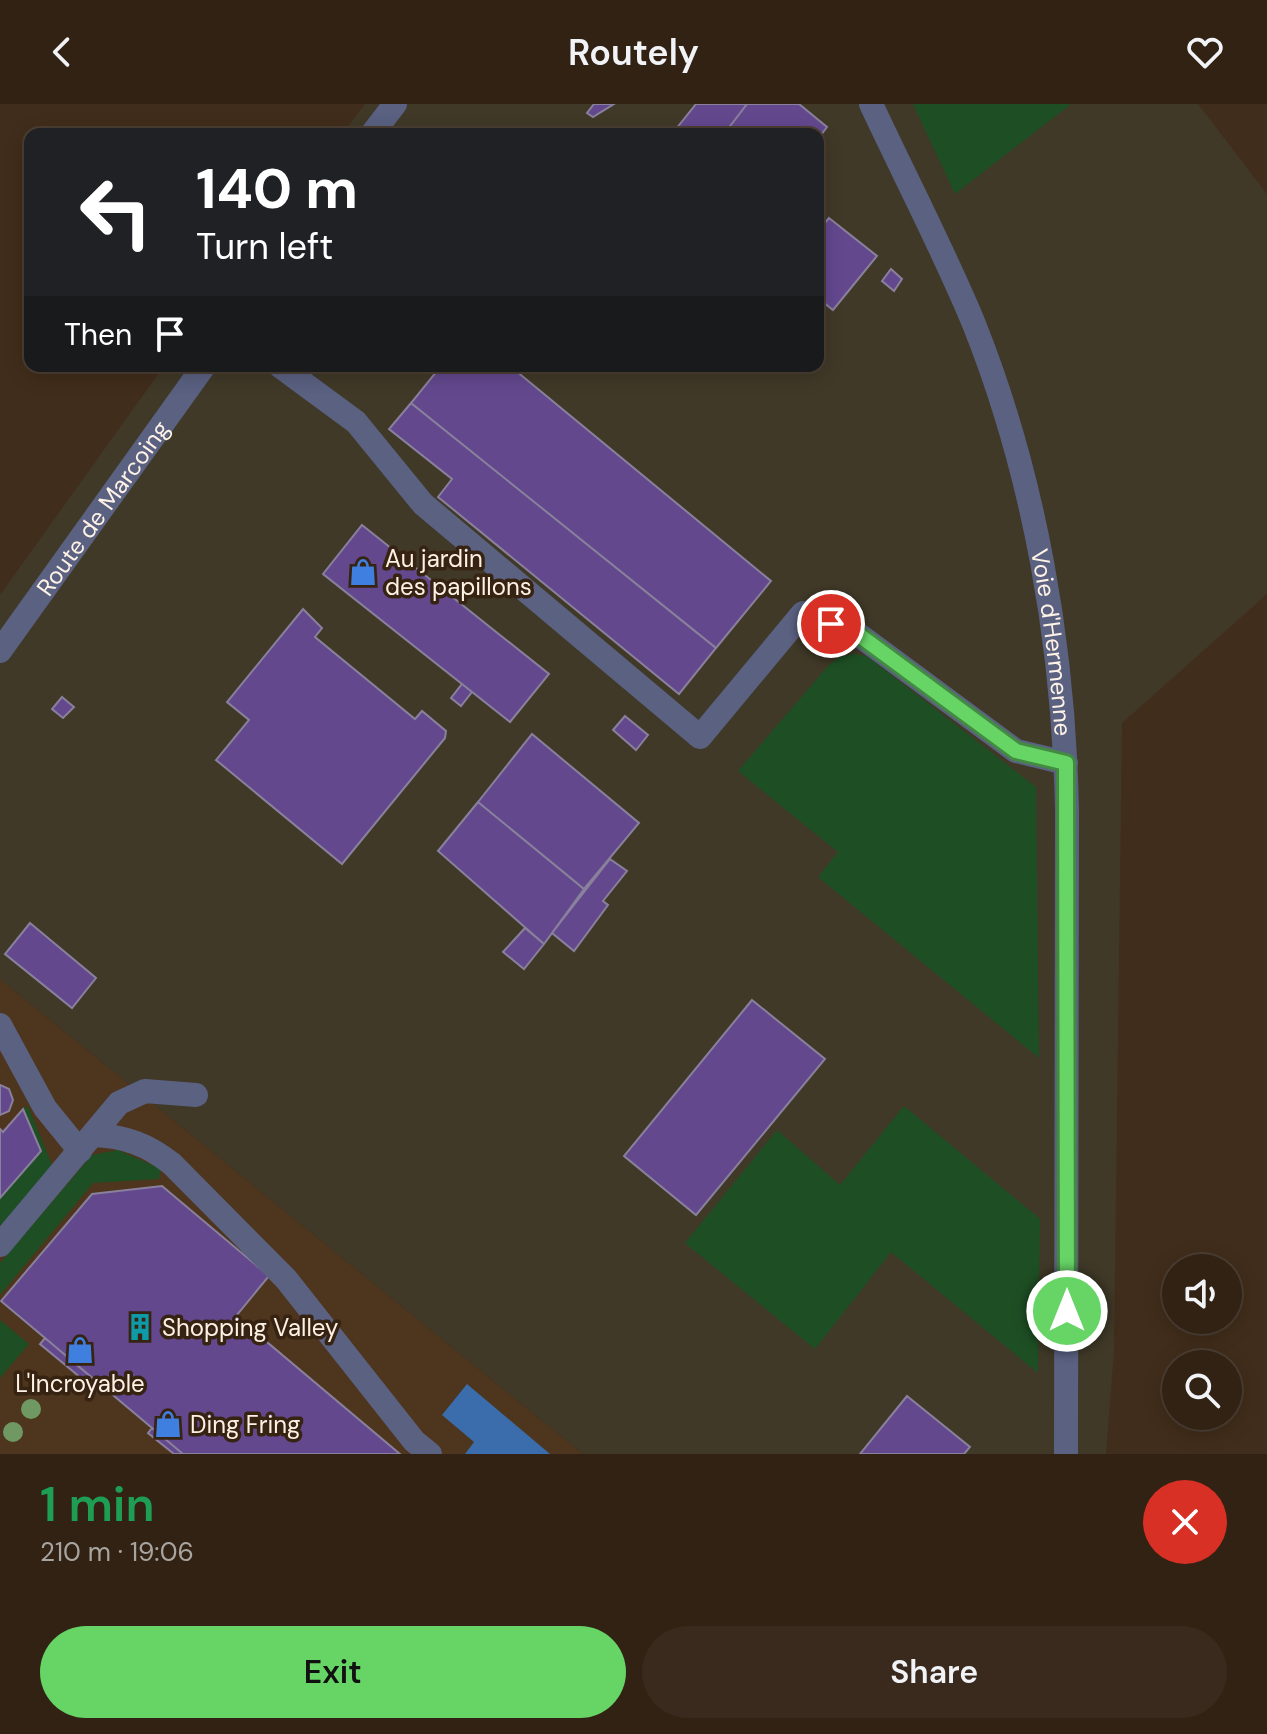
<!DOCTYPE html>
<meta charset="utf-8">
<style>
body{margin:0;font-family:"DM Sans",sans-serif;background:#392a1d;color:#f1f3f6;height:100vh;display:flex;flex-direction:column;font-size:30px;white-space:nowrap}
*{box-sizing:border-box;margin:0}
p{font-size:26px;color:#a8a4a0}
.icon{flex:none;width:44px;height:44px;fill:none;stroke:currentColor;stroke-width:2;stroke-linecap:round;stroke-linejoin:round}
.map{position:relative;height:1350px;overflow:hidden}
.drawer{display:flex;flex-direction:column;background:#312214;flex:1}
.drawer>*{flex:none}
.hud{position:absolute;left:24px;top:24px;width:800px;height:244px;border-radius:16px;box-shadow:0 4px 20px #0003,0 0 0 2px #4c3f34;background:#202124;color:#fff;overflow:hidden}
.fabs{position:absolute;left:1162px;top:1150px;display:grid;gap:16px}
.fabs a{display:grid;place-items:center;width:80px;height:80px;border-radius:50%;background:#312214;box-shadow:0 4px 20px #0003,0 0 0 2px #4c3f34;font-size:40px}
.pin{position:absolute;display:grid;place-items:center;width:68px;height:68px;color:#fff;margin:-34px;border:4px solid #fff;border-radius:50%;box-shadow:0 2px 8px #0007}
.me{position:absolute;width:88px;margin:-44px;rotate:0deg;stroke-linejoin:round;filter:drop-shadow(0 0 6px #0008)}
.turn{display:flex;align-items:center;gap:28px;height:168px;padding:0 40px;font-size:36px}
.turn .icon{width:104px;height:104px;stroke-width:2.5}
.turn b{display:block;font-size:56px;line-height:68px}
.then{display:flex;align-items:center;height:76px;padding:0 40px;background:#0003;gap:16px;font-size:30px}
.round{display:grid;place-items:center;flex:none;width:84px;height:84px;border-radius:42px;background:#392a1d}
.summary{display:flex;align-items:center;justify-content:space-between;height:136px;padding:0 40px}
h1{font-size:48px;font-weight:600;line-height:60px;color:#1e9e55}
.button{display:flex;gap:16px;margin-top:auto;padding:16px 40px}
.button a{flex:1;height:92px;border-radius:48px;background:#67d466;color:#111;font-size:32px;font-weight:600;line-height:92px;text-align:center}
.button a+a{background:#392a1d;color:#f1f3f6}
header{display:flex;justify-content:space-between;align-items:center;height:104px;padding:0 40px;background:#312214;font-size:36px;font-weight:600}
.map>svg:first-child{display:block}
.built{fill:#4e351d}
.industrial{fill:#403928}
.green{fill:#1e4f24}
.water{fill:#3b6cab}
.building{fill:#63488e;stroke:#89809c;stroke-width:2}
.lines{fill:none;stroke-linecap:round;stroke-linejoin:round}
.minor{stroke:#5a6181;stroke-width:24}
.tree{fill:#6f9862}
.route-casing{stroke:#438a42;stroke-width:20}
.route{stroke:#67d466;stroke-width:14}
.labels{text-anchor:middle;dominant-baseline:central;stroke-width:7;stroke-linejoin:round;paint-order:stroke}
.street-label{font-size:24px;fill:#fef1e5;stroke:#372311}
.poi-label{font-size:24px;fill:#fef1e5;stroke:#372311;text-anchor:start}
</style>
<header><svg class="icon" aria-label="back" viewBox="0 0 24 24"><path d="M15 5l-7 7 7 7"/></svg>Routely<svg class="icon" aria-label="heart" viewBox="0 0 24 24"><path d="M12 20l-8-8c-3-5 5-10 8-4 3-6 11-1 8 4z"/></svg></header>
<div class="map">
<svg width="1267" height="1350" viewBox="0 0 1267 1350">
<rect width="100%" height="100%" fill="#412d1b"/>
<path class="built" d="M0 875 583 1350H0Z"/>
<path class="industrial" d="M365 0H1198L1267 90V490L1122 619 1114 1247 1106 1350H583L0 875V491L164 262H818V30H342Z"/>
<path class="green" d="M913 0H1071L955 90Z
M853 550 867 552 1036 683 1039 954 818 773 838 748 738 667 828 562 839 553Z
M28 1002 52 1061 0 1123V1094L41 1047 23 1005Z
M904 1002 1040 1115 1038 1269 891 1148 815 1245 685 1139 777 1026 840 1081Z
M118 1046 161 1065 159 1075 93 1079 0 1191V1159L92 1051Z
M0 1216 29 1240 0 1274Z"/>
<path class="water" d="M467 1280 550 1350H465L474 1338 442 1311Z"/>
<path class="building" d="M594 0H614L593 13 587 9Z
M696 0H747L724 30H672Z
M747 0H799L827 23 818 35V30H724Z
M829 114 877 152 833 206 818 194V127Z
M891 165 902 175 894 187 882 177Z
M441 262H510L771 477 716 544 411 299Z
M411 299 716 544 679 590 438 393 452 375 389 325Z
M362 421 549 570 510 618 323 470Z
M303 505 322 524 315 533 415 615 422 607 446 627 445 634 342 760 216 656 249 616 227 598Z
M462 580 472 588 461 602 451 594Z
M62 593 74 603 63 614 52 605Z
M625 612 648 631 636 646 613 626Z
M532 630 639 719 584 785 478 698Z
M478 698 584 785 544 840 438 747Z
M610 755 627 767 603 797 608 801 574 847 552 829Z
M30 819 96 874 72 904 5 850Z
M525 824 544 840 524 865 503 848Z
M752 896 825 955 696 1111 624 1052Z
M0 981 9 985 13 996 9 1007 0 1011Z
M23 1005 41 1047 0 1094V1025L3 1028Z
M162 1082 269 1172 236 1212 400 1350H183L1 1197 92 1090Z
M45 1234 104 1284 99 1289 40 1240Z
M907 1292 970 1343 964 1350H860Z
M152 1324 183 1350H174L148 1329Z"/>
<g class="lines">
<g class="minor">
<path id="s1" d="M871 0C905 73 943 145 974 220 1035 373 1064 543 1067 707L1066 1350"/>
<path d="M372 30 395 0"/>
<path d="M280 262 356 318 423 400 700 633 803 509 859 531 1016 647 1066 659"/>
<path id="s2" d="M0 547 204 262"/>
<path d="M0 921 45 1004 80 1047"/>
<path d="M93 1031C125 1032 148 1041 172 1060L286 1175 414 1337 430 1350"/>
<path d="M0 1141 119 999 145 987 196 991"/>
</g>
</g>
<g class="tree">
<circle cx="31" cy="1305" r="10"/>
<circle cx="13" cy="1328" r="10"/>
</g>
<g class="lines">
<g class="route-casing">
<path id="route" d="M831 520 859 531 1016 647 1066 659 1067 1207"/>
</g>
<use href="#route" class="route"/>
</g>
<defs>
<g id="shop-bare" transform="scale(2.16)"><path d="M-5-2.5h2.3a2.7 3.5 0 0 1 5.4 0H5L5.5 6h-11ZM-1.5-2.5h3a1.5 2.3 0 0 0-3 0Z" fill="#3f7fe0" stroke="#372311" stroke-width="2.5" paint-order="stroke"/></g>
<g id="building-bare" transform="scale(2.16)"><path d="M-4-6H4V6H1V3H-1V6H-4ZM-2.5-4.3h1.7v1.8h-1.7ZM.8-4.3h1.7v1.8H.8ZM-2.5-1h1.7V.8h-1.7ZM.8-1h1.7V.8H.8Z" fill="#0f9aa8" stroke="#372311" stroke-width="2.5" paint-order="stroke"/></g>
</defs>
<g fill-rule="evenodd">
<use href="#shop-bare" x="363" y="468"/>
<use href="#building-bare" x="140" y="1223"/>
<use href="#shop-bare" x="80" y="1246"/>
<use href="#shop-bare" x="168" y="1320"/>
</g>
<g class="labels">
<g class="street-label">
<text stroke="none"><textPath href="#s2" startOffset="176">Route de Marcoing</textPath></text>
<text stroke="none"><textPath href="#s1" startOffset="572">Voie d'Hermenne</textPath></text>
</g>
<g class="poi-label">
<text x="385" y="454">Au jardin<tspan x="385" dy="28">des papillons</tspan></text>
<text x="162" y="1223">Shopping Valley</text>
<text x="80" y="1279" text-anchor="middle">L'Incroyable</text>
<text x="190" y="1320">Ding Fring</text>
</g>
</g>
</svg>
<div class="fabs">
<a><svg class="icon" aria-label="sound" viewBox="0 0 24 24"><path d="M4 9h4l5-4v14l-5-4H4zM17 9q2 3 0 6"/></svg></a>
<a><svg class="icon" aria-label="search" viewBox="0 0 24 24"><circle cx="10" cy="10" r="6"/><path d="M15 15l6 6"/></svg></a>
</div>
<div class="pin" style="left:831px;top:520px;background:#d93025"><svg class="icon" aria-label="arrive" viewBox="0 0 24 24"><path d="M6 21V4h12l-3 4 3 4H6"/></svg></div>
<svg class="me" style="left:1067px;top:1207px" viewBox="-20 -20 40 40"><circle r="17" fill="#67d466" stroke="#fff" stroke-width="3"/><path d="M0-11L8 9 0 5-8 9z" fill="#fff"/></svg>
<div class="hud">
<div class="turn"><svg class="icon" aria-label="left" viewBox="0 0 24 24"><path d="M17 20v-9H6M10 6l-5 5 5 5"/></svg><div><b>140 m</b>Turn left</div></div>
<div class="then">Then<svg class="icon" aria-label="arrive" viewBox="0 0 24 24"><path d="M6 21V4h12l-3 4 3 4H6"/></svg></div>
</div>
</div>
<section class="drawer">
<div class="summary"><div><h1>1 min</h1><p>210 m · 19:06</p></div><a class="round" style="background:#d93025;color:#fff"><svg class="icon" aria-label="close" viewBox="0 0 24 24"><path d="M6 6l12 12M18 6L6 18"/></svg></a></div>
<div class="button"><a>Exit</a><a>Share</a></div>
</section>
